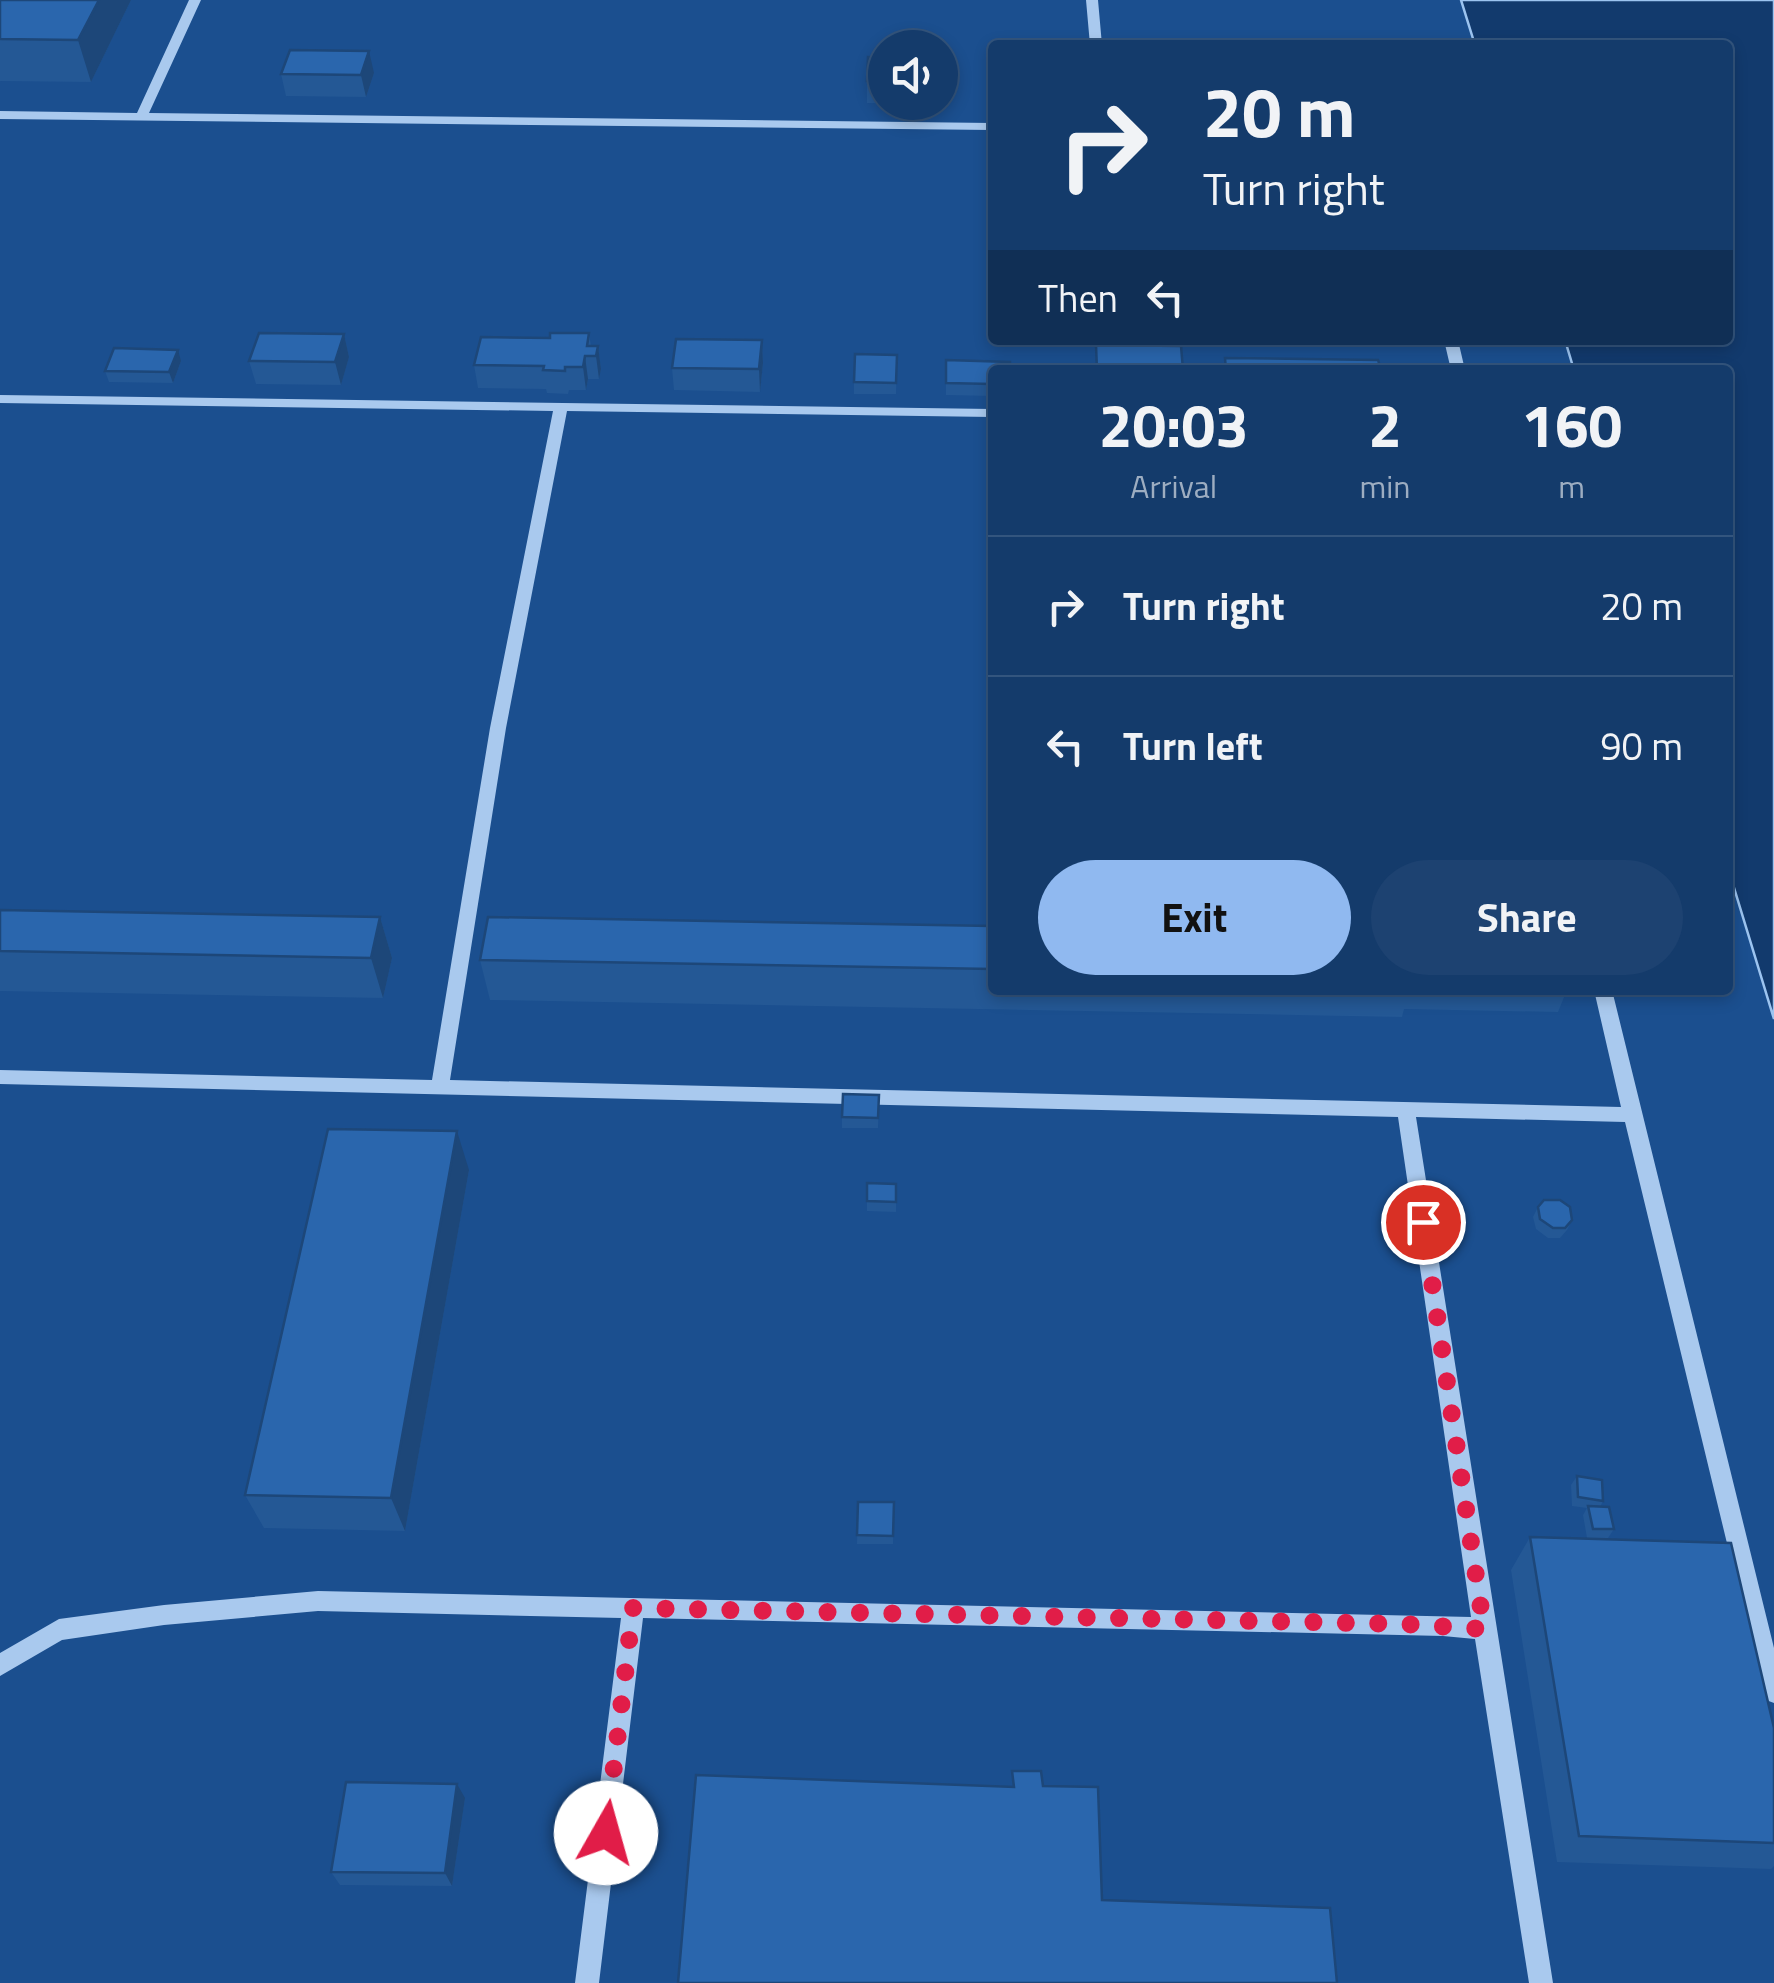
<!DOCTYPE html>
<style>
body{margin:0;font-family:"Titillium Web",sans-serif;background:#1d4271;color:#f1f3f6;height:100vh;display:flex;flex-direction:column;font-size:38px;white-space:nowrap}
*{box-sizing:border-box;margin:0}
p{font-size:32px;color:#9dadc1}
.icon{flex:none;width:55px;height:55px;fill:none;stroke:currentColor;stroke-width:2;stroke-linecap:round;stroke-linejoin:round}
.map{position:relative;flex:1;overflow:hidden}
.sheet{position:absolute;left:988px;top:365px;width:745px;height:630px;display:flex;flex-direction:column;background:#143b6b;border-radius:10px;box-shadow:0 5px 15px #0003,0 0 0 2px #33557e}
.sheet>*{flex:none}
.top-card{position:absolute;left:988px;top:40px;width:745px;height:305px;border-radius:10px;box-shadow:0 5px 15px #0003,0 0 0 2px #33557e;background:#143b6b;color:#f1f3f6;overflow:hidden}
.controls{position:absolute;left:868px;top:30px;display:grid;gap:20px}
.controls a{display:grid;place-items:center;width:90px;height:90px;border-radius:50%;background:#143b6b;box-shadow:0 5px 15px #0003,0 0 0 2px #33557e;font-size:50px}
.pin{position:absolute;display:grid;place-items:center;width:85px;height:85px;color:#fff;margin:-42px;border:5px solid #fff;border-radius:50%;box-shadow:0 2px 10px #0007}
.me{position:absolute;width:110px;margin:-55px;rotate:7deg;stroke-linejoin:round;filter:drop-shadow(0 0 8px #0008)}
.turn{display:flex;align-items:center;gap:35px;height:210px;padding:0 50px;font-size:45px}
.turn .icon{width:130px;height:130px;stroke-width:2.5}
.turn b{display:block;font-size:70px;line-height:85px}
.then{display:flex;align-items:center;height:95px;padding:0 50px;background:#0003;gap:20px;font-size:38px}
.eta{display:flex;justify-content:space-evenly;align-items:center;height:170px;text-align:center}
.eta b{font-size:60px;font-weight:700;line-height:70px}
.cta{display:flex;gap:20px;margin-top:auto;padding:20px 50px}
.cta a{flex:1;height:115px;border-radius:60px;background:#90b9f0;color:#111;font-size:40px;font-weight:700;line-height:115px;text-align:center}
.cta a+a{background:#1d4271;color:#f1f3f6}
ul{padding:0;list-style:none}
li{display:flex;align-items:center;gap:30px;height:140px;padding:0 50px;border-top:2px solid #33557e}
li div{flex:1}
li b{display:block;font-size:38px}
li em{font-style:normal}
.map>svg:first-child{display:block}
.water{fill:#123a6d;stroke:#9cc4f0;stroke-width:2.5}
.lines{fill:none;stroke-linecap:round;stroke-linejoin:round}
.minor{fill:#a9c9ee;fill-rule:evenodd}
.wall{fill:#245895}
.shaded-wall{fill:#1d4779}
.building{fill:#2a66ad;stroke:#1d4779;stroke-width:2.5}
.route{stroke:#e11d48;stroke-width:18;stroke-dasharray:0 32.4}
</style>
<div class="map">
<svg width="1774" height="1983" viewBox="0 0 1774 1983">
<rect width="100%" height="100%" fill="#1b4f8f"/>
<path class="water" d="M1461 0H1774V1019L1728 868V370H1574L1565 340H1728V45H1475Z"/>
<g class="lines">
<path class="minor" d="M189 0H201L149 113 992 123V130L0 119V111L137 113Z
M1086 0H1098L1102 45H1090Z
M1444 340H1458L1465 370H1451Z
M0 395 992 409V417L567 411 506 728 450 1080 1621 1107 1594 990H1612L1774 1648V1703L1766 1700 1763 1692 1625 1122 1416 1117 1553 1983H1529L1475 1639 1443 1636 643 1618 599 1983H575L621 1618 318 1611 164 1625 62 1640 0 1676V1653L59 1619 164 1605 318 1591 1471 1617 1398 1117 0 1084V1070L432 1080 490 728 553 411 0 403Z"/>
</g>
<path class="wall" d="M0 0H131L91 82 0 81Z
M885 57V102H940V58H948V104L867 103V81Z
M374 73 366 97 286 96 281 74Z
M589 333 591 346H598L601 369 599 379H588L586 390H569L568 394 547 393 546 389 478 388 474 365Z
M344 334 349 357 341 385 256 384 249 361Z
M762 340 763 363 760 392 674 390 672 368Z
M897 355 896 394H854V382Z
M946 360 992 370V396L946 395Z
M181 361 173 383 109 382 105 371Z
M0 910 380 917 392 958 383 998 0 991Z
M992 926V990H1567L1558 1012 1404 1009 1402 1017 490 1000 480 960Z
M879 1095 878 1128H842V1117Z
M469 1170 405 1531 264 1528 245 1495Z
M867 1183 896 1184V1212L867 1211Z
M1538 1207 1572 1220 1567 1230 1560 1238H1548L1536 1229 1533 1217Z
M1577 1476 1603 1501 1600 1507 1614 1529 1608 1538H1587L1583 1515 1587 1508 1572 1506 1571 1485Z
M858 1502H894L893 1544H857Z
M1530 1537 1774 1728V1866L1771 1869 1557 1862 1511 1570Z
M465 1798 452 1886 340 1885 331 1872Z"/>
<path class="shaded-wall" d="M99 0H131L91 82 78 40Z
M369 51 374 73 366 97 361 75Z
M344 334 349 357 341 385 335 362Z
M762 340 763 363 760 392 759 369Z
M598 346 601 369 599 379 596 356Z
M178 350 181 361 173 383 169 372Z
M585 356 588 379 586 390 583 367Z
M380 917 392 958 383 998 371 958Z
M457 1131 469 1170 405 1531 391 1498Z
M457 1784 465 1798 452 1886 445 1873Z"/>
<path class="building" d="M0 0H99L78 40 0 39Z
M290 50 369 51 361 75 281 74Z
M868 57H885V81H867Z
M940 58H948V82H940Z
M259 333 344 334 335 362 249 361Z
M550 333H589L587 346H598L596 356H585L583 367H565V371L543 370 544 366 474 365 481 337 550 338Z
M676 339 762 340 759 369 672 368Z
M1096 345 1181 346 1183 370H1097Z
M114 348 178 350 169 372 105 371Z
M855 354 897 355 896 383 854 382Z
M1225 358 1378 360 1381 370H1226Z
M946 360 1010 362V370H992V384L946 383Z
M0 910 380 917 371 958 0 951Z
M488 917 992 926V969L480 960Z
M843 1094 879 1095 878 1118 842 1117Z
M328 1129 457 1131 391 1498 245 1495Z
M867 1183 896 1184V1202L867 1201Z
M1544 1200H1560L1570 1207 1572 1220 1565 1228H1553L1540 1219 1538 1207Z
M1577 1476 1602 1480 1603 1501 1578 1497Z
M858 1502H894L893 1536 857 1535Z
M1588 1506 1609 1507 1614 1529H1593Z
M1530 1537 1731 1543 1774 1728V1843L1579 1836Z
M1012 1771H1041L1043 1786 1098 1787 1102 1900 1330 1908 1337 1983H678L696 1775 1014 1787Z
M346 1782 457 1784 445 1873 331 1872Z"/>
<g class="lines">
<path class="route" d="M606 1833 633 1608 1404 1624 1484 1629 1423 1222"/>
</g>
</svg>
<div class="controls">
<a><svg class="icon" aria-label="sound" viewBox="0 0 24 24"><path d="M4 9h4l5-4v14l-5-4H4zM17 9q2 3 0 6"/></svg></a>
</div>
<div class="pin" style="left:1423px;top:1222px;background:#d93025"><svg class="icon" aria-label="arrive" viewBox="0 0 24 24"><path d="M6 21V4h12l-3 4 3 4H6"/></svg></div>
<svg class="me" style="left:606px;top:1833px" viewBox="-20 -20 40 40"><circle r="19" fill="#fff"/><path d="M0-13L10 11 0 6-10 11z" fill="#e11d48"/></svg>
<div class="top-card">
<div class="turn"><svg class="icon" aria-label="right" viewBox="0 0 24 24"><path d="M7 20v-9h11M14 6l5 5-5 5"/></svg><div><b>20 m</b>Turn right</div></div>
<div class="then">Then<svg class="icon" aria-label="left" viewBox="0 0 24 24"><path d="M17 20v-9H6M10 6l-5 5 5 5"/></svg></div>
</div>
<section class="sheet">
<div class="eta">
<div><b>20:03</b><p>Arrival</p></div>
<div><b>2</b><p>min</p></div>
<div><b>160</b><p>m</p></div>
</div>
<ul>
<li><svg class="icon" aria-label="right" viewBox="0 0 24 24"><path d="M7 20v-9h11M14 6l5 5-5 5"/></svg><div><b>Turn right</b></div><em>20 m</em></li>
<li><svg class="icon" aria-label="left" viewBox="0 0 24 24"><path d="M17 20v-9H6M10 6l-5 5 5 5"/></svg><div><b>Turn left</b></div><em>90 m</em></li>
</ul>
<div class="cta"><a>Exit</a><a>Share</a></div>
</section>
</div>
